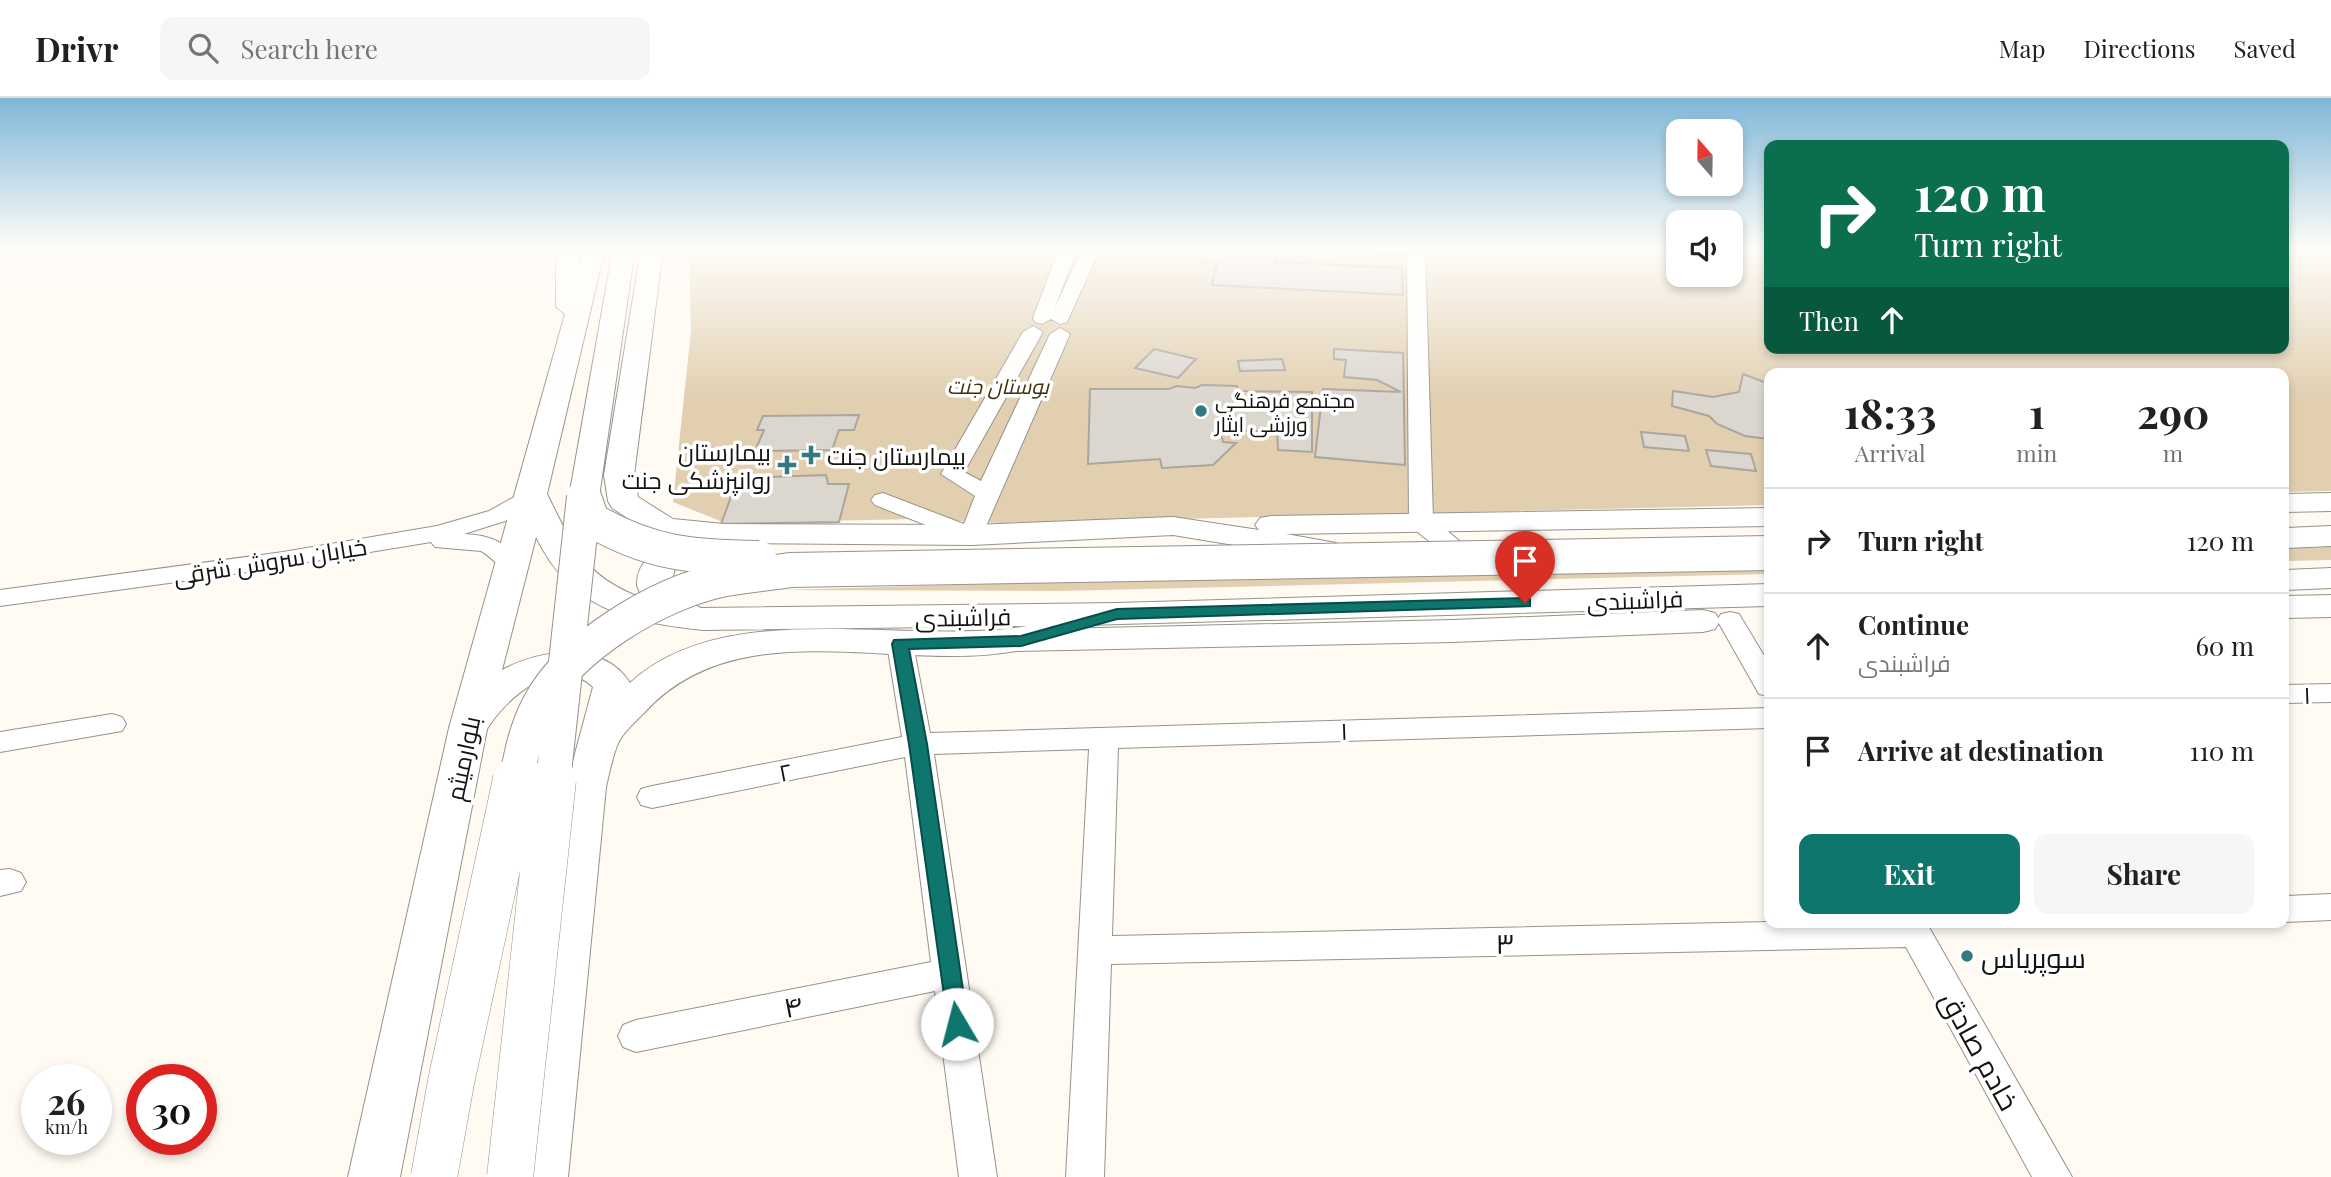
<!DOCTYPE html>
<meta charset="utf-8">
<style>
body{margin:0;font-family:"Playfair Display",Cairo,serif;background:#f6f6f6;color:#202124;height:100vh;display:flex;flex-direction:column;font-size:26px;white-space:nowrap}
*{box-sizing:border-box;margin:0}
p{font-size:23px;color:#757577}
.icon{flex:none;width:38px;height:38px;fill:none;stroke:currentColor;stroke-width:2;stroke-linecap:round;stroke-linejoin:round}
.map{position:relative;flex:1;overflow:hidden}
.details{position:absolute;left:1764px;top:270px;width:525px;height:560px;display:flex;flex-direction:column;background:#fff;border-radius:14px;box-shadow:0 4px 10px #0003}
.details>*{flex:none}
.guide{position:absolute;left:1764px;top:42px;width:525px;height:214px;border-radius:14px;box-shadow:0 4px 10px #0003;background:#0b6e4f;color:#fff;overflow:hidden}
.needle{width:46px;rotate:340deg}
.tools{position:absolute;left:1666px;top:21px;display:grid;gap:14px}
.tools a{display:grid;place-items:center;width:77px;height:77px;border-radius:14px;background:#fff;box-shadow:0 4px 10px #0003;font-size:35px}
.speed{position:absolute;left:21px;top:966px;display:flex;gap:14px;font-size:35px;font-weight:700;text-align:center}
.speed>*{display:grid;place-content:center;width:91px;height:91px;border-radius:50%;background:#fff;box-shadow:0 4px 10px #0003;line-height:1}
.speed small{font-size:18px;font-weight:400}
.speed .limit{border:10px solid #d22;background:#fff;color:#111}
.pin{position:absolute;display:grid;place-items:center;width:60px;height:60px;color:#fff;margin:-72px -30px;border-radius:50% 50% 50% 0;rotate:-45deg;box-shadow:0 0 7px #0007}
.pin .icon{rotate:45deg}
.me{position:absolute;width:77px;margin:-38px;rotate:352deg;stroke-linejoin:round;filter:drop-shadow(0 0 5px #0008)}
.turn{display:flex;align-items:center;gap:24px;height:147px;padding:0 35px;font-size:32px}
.turn .icon{width:91px;height:91px;stroke-width:2.5}
.turn b{display:block;font-size:49px;line-height:60px}
.then{display:flex;align-items:center;height:66px;padding:0 35px;background:#0003;gap:14px;font-size:26px}
.eta{display:flex;justify-content:space-evenly;align-items:center;height:119px;text-align:center}
.eta b{font-size:42px;font-weight:700;line-height:49px}
.cta{display:flex;gap:14px;margin-top:auto;padding:14px 35px}
.cta a{flex:1;height:80px;border-radius:14px;background:#0f766e;color:#fff;font-size:28px;font-weight:700;line-height:80px;text-align:center}
.cta a+a{background:#f6f6f6;color:#202124}
ul{padding:0;list-style:none}
li{display:flex;align-items:center;gap:21px;height:105px;padding:0 35px;border-top:2px solid #e0e0e0}
li div{flex:1}
li b{display:block;font-size:26px}
li em{font-style:normal}
header{display:flex;align-items:center;gap:42px;box-sizing:border-box;height:98px;padding:0 35px;background:#fff;border-bottom:2px solid #e0e0e0}
header strong{font-size:33px}
nav{display:flex;gap:38px;margin-inline-start:auto;font-size:24px}
.search{width:490px;height:63px;background:#f6f6f6;display:flex;align-items:center;gap:18px;box-sizing:border-box;padding:0 24px;border-radius:14px;color:#757577;font-size:26px}
.map>svg:first-child{display:block}
.green{fill:#e1cfb0}
.building{fill:#dbd6ce;stroke:#aaa69e;stroke-width:2}
.lines{fill:none;stroke-linecap:round;stroke-linejoin:round}
.minor-casing{stroke:#97938b;stroke-width:2}
.major-casing{stroke:#97938b;stroke-width:2}
.minor{fill:#fff;fill-rule:evenodd}
.major{fill:#fff;fill-rule:evenodd}
.major-bridge-far1-casing{stroke:#97938b;stroke-width:36;stroke-linecap:butt}
.major-bridge-casing{stroke:#97938b;stroke-width:47;stroke-linecap:butt}
.major-bridge-far1{stroke:#fff;stroke-width:34}
.major-bridge{stroke:#fff;stroke-width:46}
.route{fill:#0f766e;stroke:#0a4d48;stroke-width:2}
.poi-dot{fill:#317a80;stroke:#fff;stroke-width:2.5}
.labels{text-anchor:middle;dominant-baseline:central;stroke-width:7;stroke-linejoin:round;paint-order:stroke}
.far-park-label{font-size:21px;font-style:italic;fill:#402f0d;stroke:#fff}
.far-poi-label{font-size:21px;fill:#141310;stroke:#fff;text-anchor:start}
.poi-label{font-size:24px;fill:#141310;stroke:#fff;text-anchor:end}
.street-label{font-size:24px;fill:#141310;stroke:#fff}
.near-street-label{font-size:28px;fill:#141310;stroke:#fff}
.near-poi-label{font-size:28px;fill:#141310;stroke:#fff;text-anchor:start}
</style>
<header>
<strong>Drivr</strong>
<div class="search"><svg class="icon" aria-label="search" viewBox="0 0 24 24"><circle cx="10" cy="10" r="6"/><path d="M15 15l6 6"/></svg>Search here</div>
<nav><a>Map</a><a>Directions</a><a>Saved</a></nav>
</header>
<div class="map">
<svg width="2331" height="1079" viewBox="0 0 2331 1079">
<rect width="100%" height="100%" fill="#fffaf2"/>
<path class="green" d="M689 151H1678V177H1731V151H1769V250H2284V151H2331V393L2284 394V275H1769V407L1001 425 915 421 725 425 673 404 691 232Z
M2331 449V462L2284 463V450Z
M1769 464V476L1058 493 779 492Z"/>
<path class="building" d="M1202 151H1278L1276 164 1402 170 1403 197 1212 187 1217 164 1199 163Z
M1358 151H1411V157L1357 154Z
M1154 251 1196 261 1178 280 1135 270Z
M1334 251 1403 255 1405 367 1315 359 1323 291 1401 294 1377 282 1344 279 1346 262 1334 261Z
M1282 261 1285 272 1240 273 1238 263Z
M1743 276 1769 286V341L1745 338 1717 326 1709 318 1672 308 1673 293 1713 299 1739 294Z
M1202 287 1237 288V293L1312 294V354L1278 352 1277 333H1242V337L1221 336 1223 344 1236 345 1213 367 1162 370 1160 361 1088 366 1090 291H1169L1177 288 1195 290Z
M859 317 854 332H839L832 352 755 353 764 332H757L763 318Z
M1641 334 1685 338 1689 353 1644 349Z
M1706 352 1751 356 1756 373 1711 368Z
M826 377 828 386H849L839 424 721 426 738 380Z"/>
<g class="lines">
<g class="minor-casing">
<path id="minor" d="M1059 151H1077L1054 212 1082 151H1100L1067 224 1060 226 1051 221 1042 226 1035 224 1033 220Z
M1407 151H1425L1433 421 1463 446 1460 451C1442 455 1419 438 1409 424Z
M1033 228 1043 234 964 374 981 383 1050 236 1060 230 1070 236 980 442H964L875 407 871 402 875 397 883 395 964 426 975 398 941 376 1023 234Z
M532 389 543 396 523 413 505 423 464 436C491 437 508 445 523 467L520 472C501 477 496 461 481 453L435 449 431 444 235 476 0 508V492L283 454 437 428 489 413Z
M1730 514 1739 516 1769 566V598L1759 596 1717 522 1721 516Z
M900 537 909 540 913 546 930 635 1769 610V630L1118 650 1112 838 1769 824H1926L2072 1079H2032L1906 849 1111 866 1104 1079H1066L1089 651 934 656 997 1079H959L935 893 636 954 623 949 618 938 623 927 636 922 931 864 905 659 652 710 641 707 637 699 641 691 652 688 902 639 887 546 891 540Z
M2331 586V604L2284 605V587Z
M112 616 122 619 126 626 122 633 0 654V634Z
M10 771 21 775 26 784 21 793 0 798V772Z
M2331 796V822L2284 824V798Z"/>
</g>
<g class="major-casing">
<path id="major" d="M556 151H578L579 165 583 151H605L547 396C573 448 584 479 642 500 642 499 638 491 637 487 636 463 658 451 674 440L654 437 612 410 608 403 604 377 641 151H663L634 377 638 399 673 421 724 426 972 427 1173 419 1259 432 1255 427 1260 420 1271 418 1769 410V428L1286 436 1336 445 1341 452 1336 459 1325 462 1173 437 972 447 715 445C710 452 685 463 675 470L671 487 677 499 701 510 1117 505 1769 486V508L1050 528 1055 531 1453 522 1703 512 1715 515 1720 523 1715 531 1703 534 1453 544 1016 553C895 575 738 511 644 615 635 624 621 636 617 648 612 661 609 676 606 689L568 1079H516L566 689 593 589C557 555 506 600 487 631L400 1079H348L449 630 565 216 556 209ZM536 439C571 511 628 524 703 532L1027 528C906 549 727 496 630 585 603 542 540 551 502 572Z
M613 151H635L599 399 595 405 584 408 573 405 569 399Z
M2331 395V413L2284 414V396Z
M2331 428V448L2284 450V430Z
M2331 470V490L2284 492V472Z
M2331 497V519L2284 520V498Z"/>
</g>
<use href="#minor" class="minor"/>
<use href="#major" class="major"/>
<g class="major-bridge-far1-casing">
<path id="major-bridge-far1" d="M584 399 592 422C650 456 693 459 759 460
M516 684C521 657 526 631 539 607 570 548 657 496 721 482 744 477 767 476 790 472L1769 455
M553 684 584 399"/>
</g>
<g class="major-bridge-casing">
<path id="major-bridge" d="M434 1079 451 984 516 682
M510 1079 553 682"/>
</g>
<use href="#major-bridge-far1" class="major-bridge-far1"/>
<use href="#major-bridge" class="major-bridge"/>
</g>
<linearGradient id="sky" x2="0" y2="1"><stop stop-color="#7fb7d8"/><stop offset="0.5" stop-color="#fffdf9"/><stop offset="1" stop-color="#fffdf9" stop-opacity="0"/></linearGradient>
<rect width="2331" height="302" fill="url(#sky)"/>
<path class="route" d="M1525 500 1530 501V508L1117 521 1021 548 909 551 927 646 968 926 964 933 957 936 949 933 909 646 892 546 894 542 1021 538 1117 511Z"/>
<g class="poi-dot">
<circle cx="1201" cy="313" r="7"/>
<path d="M807.5 346.5h7v7h7v7h-7v7h-7v-7h-7v-7h7z"/>
<path d="M783.5 356.5h7v7h7v7h-7v7h-7v-7h-7v-7h7z"/>
<circle cx="1967" cy="858" r="7"/>
</g>
<g class="labels">
<g class="far-park-label">
<text x="998" y="287">بوستان جنت</text>
</g>
<g class="far-poi-label">
<text x="1215" y="301">مجتمع فرهنگی<tspan x="1215" dy="24">ورزشی ایثار</tspan></text>
</g>
<g class="poi-label">
<text x="771" y="353">بیمارستان<tspan x="771" dy="28">روانپزشکی جنت</tspan></text>
<text x="827" y="357" text-anchor="start">بیمارستان جنت</text>
</g>
<g class="street-label">
<text transform="translate(270 462) rotate(-9)">خیابان سروش شرقی</text>
<text transform="translate(1635 501) rotate(-2)">فراشبندی</text>
<text transform="translate(963 518) rotate(-1)">فراشبندی</text>
<text transform="translate(2307 596) rotate(-2)">۱</text>
<text transform="translate(1344 632) rotate(-2)">۱</text>
<text transform="translate(462 660) rotate(-78)">بلوارمیثم</text>
<text transform="translate(785 673) rotate(-11)">۲</text>
</g>
<g class="near-street-label">
<text transform="translate(1505 844) rotate(-1)">۳</text>
<text transform="translate(793 907) rotate(-11)">۴</text>
<text transform="translate(1981 952) rotate(61)">خادم صادق</text>
</g>
<g class="near-poi-label">
<text x="1981" y="858">سوپریاس</text>
</g>
</g>
</svg>
<div class="tools">
<a><svg class="needle" viewBox="-14 -14 28 28"><path d="M0-13l5 13h-10z" fill="#e53935"/><path d="M0 13l5-13h-10z" fill="#757577"/></svg></a>
<a><svg class="icon" aria-label="sound" viewBox="0 0 24 24"><path d="M4 9h4l5-4v14l-5-4H4zM17 9q2 3 0 6"/></svg></a>
</div>
<div class="speed"><div>26<small>km/h</small></div><div class="limit">30</div></div>
<div class="pin" style="left:1525px;top:505px;background:#d93025"><svg class="icon" aria-label="arrive" viewBox="0 0 24 24"><path d="M6 21V4h12l-3 4 3 4H6"/></svg></div>
<svg class="me" style="left:957px;top:926px" viewBox="-20 -20 40 40"><circle r="19" fill="#fff"/><path d="M0-13L10 11 0 6-10 11z" fill="#0f766e"/></svg>
<div class="guide">
<div class="turn"><svg class="icon" aria-label="right" viewBox="0 0 24 24"><path d="M7 20v-9h11M14 6l5 5-5 5"/></svg><div><b>120 m</b>Turn right</div></div>
<div class="then">Then<svg class="icon" aria-label="ahead" viewBox="0 0 24 24"><path d="M12 20V5M6 11l6-6 6 6"/></svg></div>
</div>
<section class="details">
<div class="eta">
<div><b>18:33</b><p>Arrival</p></div>
<div><b>1</b><p>min</p></div>
<div><b>290</b><p>m</p></div>
</div>
<ul>
<li><svg class="icon" aria-label="right" viewBox="0 0 24 24"><path d="M7 20v-9h11M14 6l5 5-5 5"/></svg><div><b>Turn right</b></div><em>120 m</em></li>
<li><svg class="icon" aria-label="ahead" viewBox="0 0 24 24"><path d="M12 20V5M6 11l6-6 6 6"/></svg><div><b>Continue</b><p>فراشبندی</p></div><em>60 m</em></li>
<li><svg class="icon" aria-label="arrive" viewBox="0 0 24 24"><path d="M6 21V4h12l-3 4 3 4H6"/></svg><div><b>Arrive at destination</b></div><em>110 m</em></li>
</ul>
<div class="cta"><a>Exit</a><a>Share</a></div>
</section>
</div>
